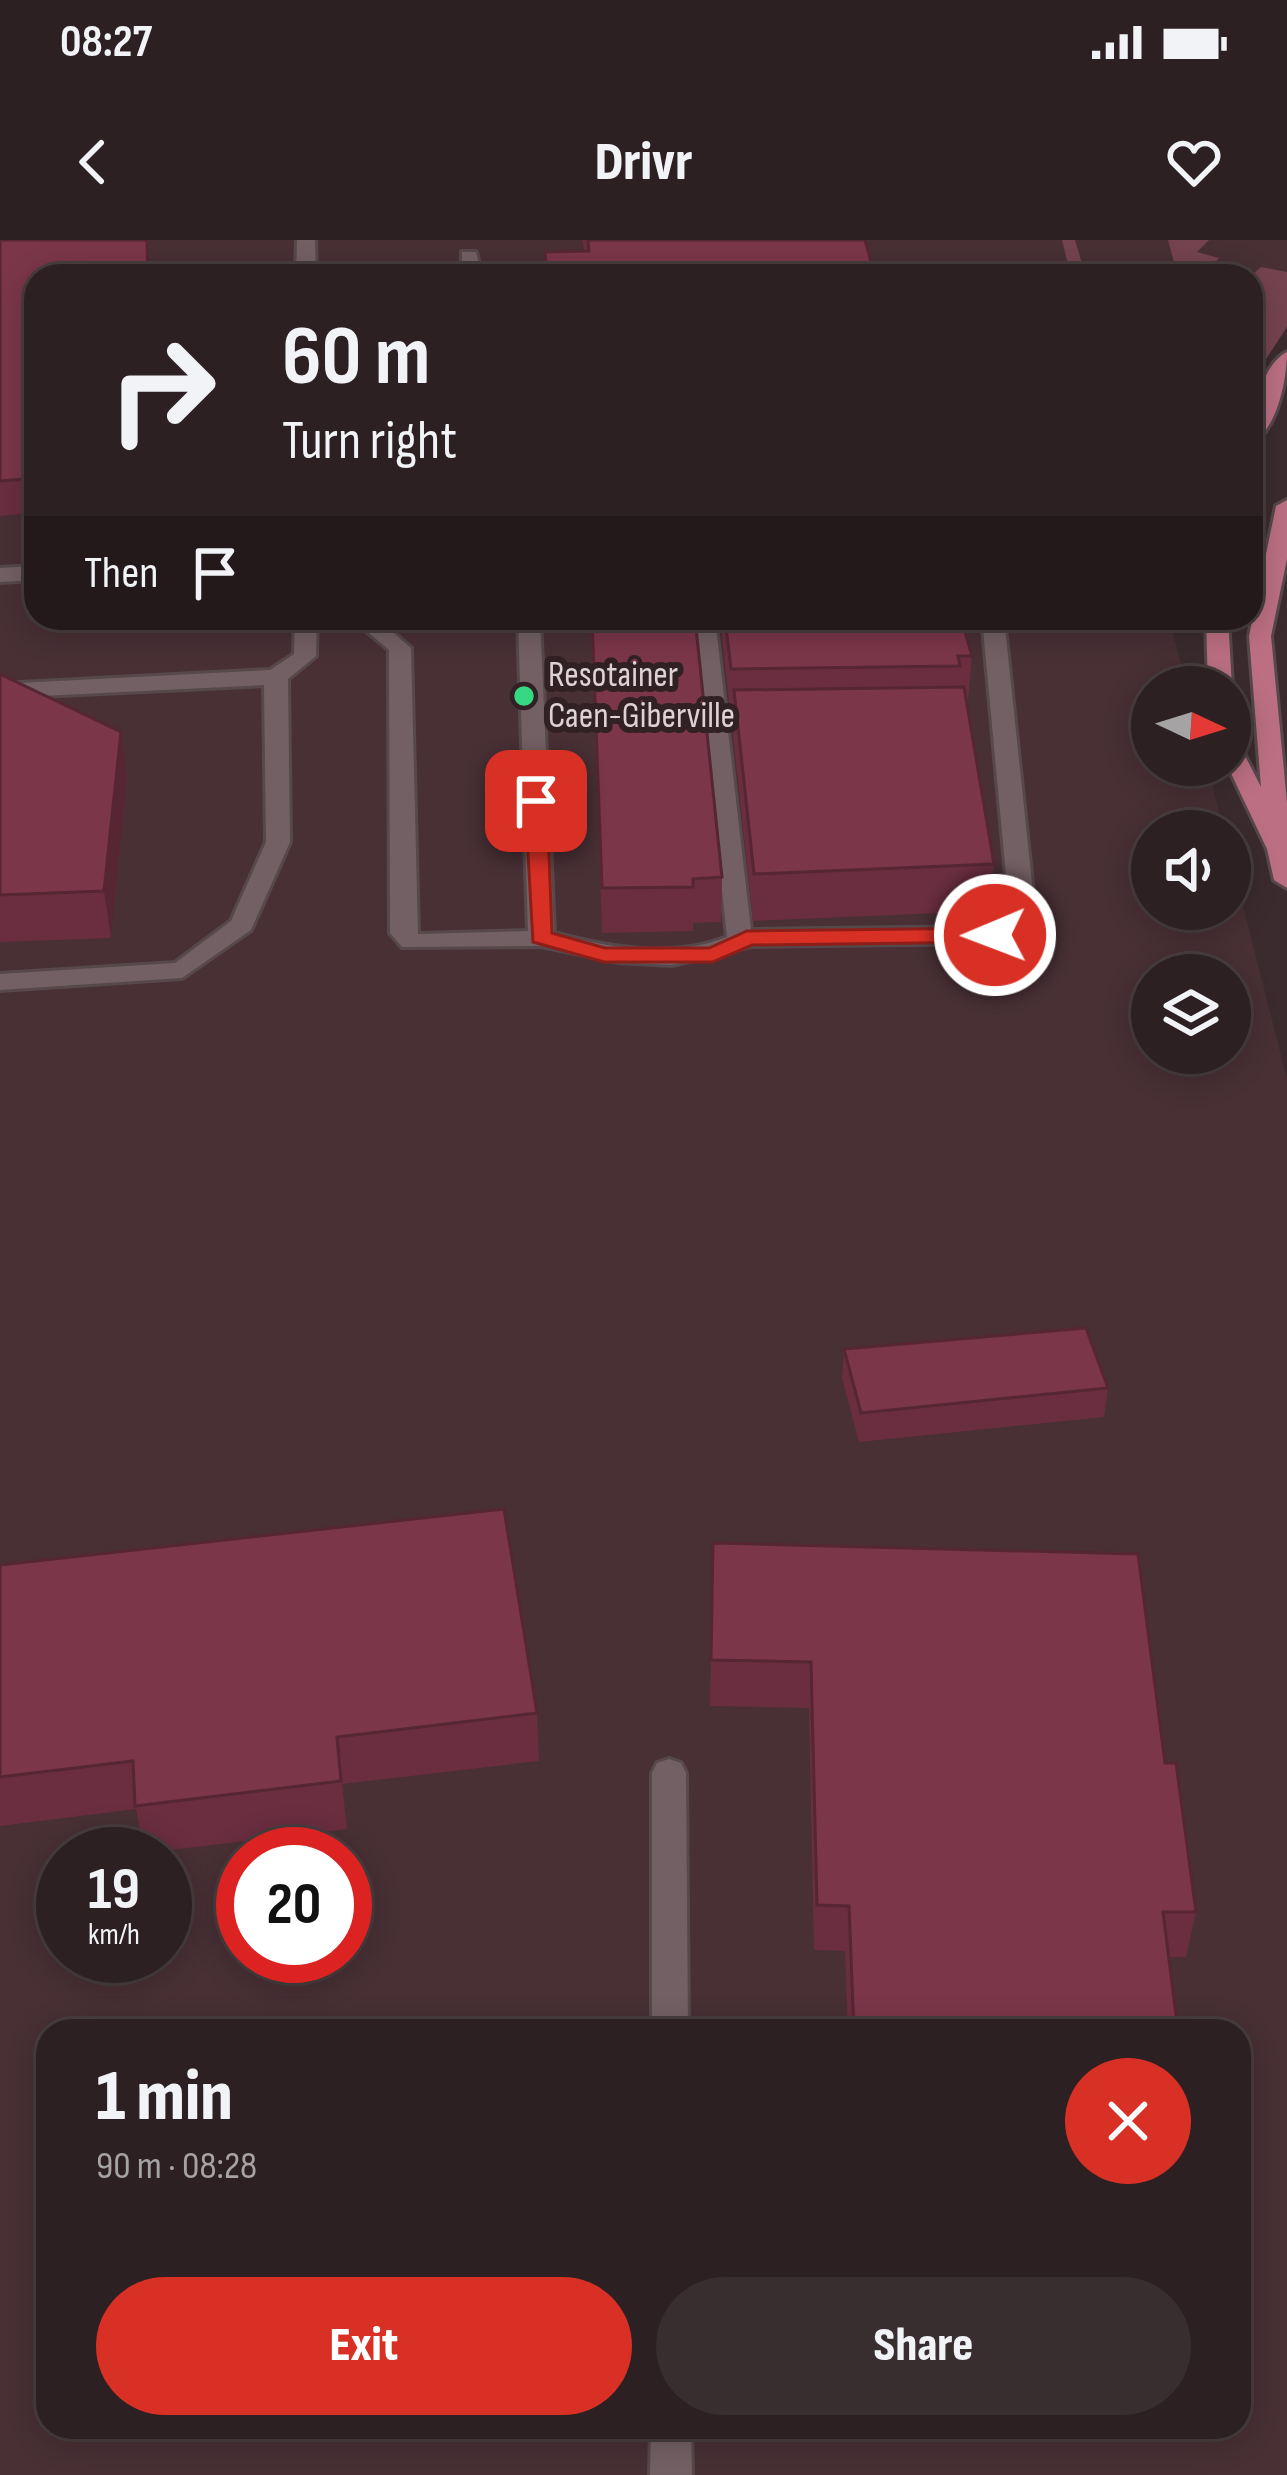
<!DOCTYPE html>
<meta charset="utf-8">
<style>
body{margin:0;font-family:"Sofia Sans Condensed",sans-serif;background:#382d2f;color:#f1f3f6;height:100vh;display:flex;flex-direction:column;font-size:45px;white-space:nowrap}
*{box-sizing:border-box;margin:0}
p{font-size:39px;color:#a6a3a5}
.icon{flex:none;width:66px;height:66px;fill:none;stroke:currentColor;stroke-width:2;stroke-linecap:round;stroke-linejoin:round}
.map{position:relative;flex:1;overflow:hidden}
.side{position:absolute;left:36px;top:1779px;width:1215px;height:420px;display:flex;flex-direction:column;background:#2c2022;border-radius:36px;box-shadow:0 6px 30px #0003,0 0 0 3px #483e40}
.side>*{flex:none}
.top-card{position:absolute;left:24px;top:24px;width:1239px;height:366px;border-radius:36px;box-shadow:0 6px 30px #0003,0 0 0 3px #483e40;background:#2c2022;color:#f1f3f6;overflow:hidden}
.needle{width:78px;rotate:94deg}
.fabs{position:absolute;left:1131px;top:426px;display:grid;gap:24px}
.fabs a{display:grid;place-items:center;width:120px;height:120px;border-radius:50%;background:#2c2022;box-shadow:0 6px 30px #0003,0 0 0 3px #483e40;font-size:60px}
.speed{position:absolute;left:36px;top:1587px;display:flex;gap:24px;font-size:60px;font-weight:700;text-align:center}
.speed>*{display:grid;place-content:center;width:156px;height:156px;border-radius:50%;background:#2c2022;box-shadow:0 6px 30px #0003,0 0 0 3px #483e40;line-height:1}
.speed small{font-size:30px;font-weight:400}
.speed .limit{border:18px solid #d22;background:#fff;color:#111}
.pin{position:absolute;display:grid;place-items:center;width:102px;height:102px;color:#fff;margin:-51px;border-radius:24px;box-shadow:0 6px 18px #0006}
.me{position:absolute;width:132px;margin:-66px;rotate:269deg;stroke-linejoin:round;filter:drop-shadow(0 0 9px #0008)}
.turn{display:flex;align-items:center;gap:42px;height:252px;padding:0 60px;font-size:54px}
.turn .icon{width:156px;height:156px;stroke-width:2.5}
.turn b{display:block;font-size:84px;line-height:102px}
.then{display:flex;align-items:center;height:114px;padding:0 60px;background:#0003;gap:24px;font-size:45px}
.round{display:grid;place-items:center;flex:none;width:126px;height:126px;border-radius:63px;background:#382d2f}
.headline{display:flex;align-items:center;justify-content:space-between;height:204px;padding:0 60px}
h1{font-size:72px;font-weight:800;line-height:90px}
.action{display:flex;gap:24px;margin-top:auto;padding:24px 60px}
.action a{flex:1;height:138px;border-radius:72px;background:#d93025;color:#fff;font-size:48px;font-weight:800;line-height:138px;text-align:center}
.action a+a{background:#382d2f;color:#f1f3f6}
.status{display:flex;justify-content:space-between;align-items:center;height:84px;padding:0 60px;background:#2c2022;direction:ltr}
.status svg{height:33px;fill:currentColor}
header{display:flex;justify-content:space-between;align-items:center;height:156px;padding:0 60px;background:#2c2022;font-size:54px;font-weight:800}
.map>svg:first-child{display:block}
.built{fill:#483035;fill-rule:evenodd}
.green{fill:#754350}
.lines{fill:none;stroke-linecap:round;stroke-linejoin:round}
.service-casing{stroke:#56484b;stroke-width:6}
.minor-casing{stroke:#56484b;stroke-width:6}
.primary-casing{stroke:#56484b;stroke-width:6}
.service{fill:#736064;fill-rule:evenodd}
.minor{fill:#736064;fill-rule:evenodd}
.primary{fill:#bc6f83;fill-rule:evenodd}
.wall{fill:#6a2e40}
.shaded-wall{fill:#562634}
.building{fill:#7b364a;stroke:#562634;stroke-width:3}
.route{fill:#d93025;stroke:#8d1f18;stroke-width:3}
.poi-dot{fill:#36d881;stroke:#312124;stroke-width:4.5}
.labels{text-anchor:middle;dominant-baseline:central;stroke-width:12;stroke-linejoin:round;paint-order:stroke}
.far-poi-label{font-size:36px;fill:#ddd2d4;stroke:#312124;text-anchor:start}
</style>
<div class="status"><b>08:27</b><svg viewBox="0 0 49 12"><path d="M0 12V9h3v3zM5 12V6h3v6zM10 12V3h3v9zM15 12V0h3v12zM26 1h20v11H26zM47 4h2v5h-2z"/></svg></div>
<header><svg class="icon" aria-label="back" viewBox="0 0 24 24"><path d="M15 5l-7 7 7 7"/></svg>Drivr<svg class="icon" aria-label="heart" viewBox="0 0 24 24"><path d="M12 20l-8-8c-3-5 5-10 8-4 3-6 11-1 8 4z"/></svg></header>
<div class="map">
<svg width="1287" height="2235" viewBox="0 0 1287 2235">
<rect width="100%" height="100%" fill="#3b2b2e"/>
<path class="built" d="M0 0H1287V74L1251 36H36V378H1176L1173 393 1187 447H1152V525H1207L1224 591H1152V669H1230V615L1287 839V2235H0ZM1152 735H1230V813H1152ZM63 1614H165V1716H63ZM243 1614H345V1716H243ZM48 1791H1239V2187H48Z"/>
<path class="green" d="M1062 0H1075L1083 27 1175 26 1168 0H1209L1197 12 1219 18 1213 25 1253 34 1261 27 1287 32V87L1251 142V36H1071Z"/>
<g class="lines">
<g class="service-casing">
<path id="service" d="M462 12H476L482 36H462Z
M36 326V340L0 342V328Z
M295 378H317L316 416 288 439 290 602 251 690 182 738 0 750V734L175 723 231 681 266 602 264 445 0 458V444L270 430 294 414Z
M351 378H376L411 408 418 694 528 691 518 378H540L554 693C609 708 672 719 727 697L693 378H715L751 690 990 687 1010 678 982 378H1004L1036 681 995 703 751 706 672 725 619 722 541 706 402 707 390 693 389 410Z"/>
</g>
<g class="minor-casing">
<path id="minor" d="M297 0H315L316 36H296Z
M669 1519 681 1523 686 1533 688 1791H652V1533L657 1523Z
M651 2187H691L692 2235H650Z"/>
</g>
<g class="primary-casing">
<path id="primary" d="M1287 112C1287 139 1277 191 1251 203 1251 176 1261 125 1287 112Z
M1287 260V319L1271 396 1287 562V648L1274 640 1267 609 1227 525 1230 500 1238 502 1261 547 1249 396 1276 266Z
M1206 378H1228L1232 447 1230 449 1208 447Z"/>
</g>
<use href="#service" class="service"/>
<use href="#minor" class="minor"/>
<use href="#primary" class="primary"/>
</g>
<path class="wall" d="M0 0 36 36V230H29L31 273 0 276Z
M582 0H865L875 36H545V12L584 11Z
M591 378H695L722 637 721 682 693 683V691L602 693Z
M720 378H961L972 416 968 459H966L994 624 989 671 753 681 733 495 734 472H730Z
M0 434 121 492 127 537 111 698 0 702Z
M844 1109 1108 1148 1104 1177 859 1202 842 1138Z
M713 1303 1165 1523 1196 1672 1186 1717H1169L1178 1791H848L845 1711 814 1710 809 1468 710 1466Z
M0 1325 537 1473 539 1521 342 1544 347 1589 144 1613 136 1569 0 1586Z"/>
<path class="shaded-wall" d="M24 197 29 230 31 273 26 239Z
M121 492 127 537 111 698 104 651Z"/>
<path class="building" d="M0 0H147L148 36H36V196L24 197 26 239 0 241Z
M588 0H865L875 36H547L545 12 589 11Z
M592 378H695L722 637 693 639V647L602 648Z
M725 378H961L972 416H958L960 426 731 429Z
M0 434 121 492 104 651 0 655Z
M964 447 994 624 754 634 734 450Z
M1086 1088 1108 1148 861 1173 844 1109Z
M504 1269 537 1473 337 1497 341 1541 135 1566 133 1521 0 1537V1325Z
M713 1303 1138 1314 1165 1523H1176L1196 1672H1163L1178 1791H854L849 1666 817 1665 811 1422 711 1420Z"/>
<path class="route" d="M536 554 547 561 552 693 605 708H709L747 691 995 688 1007 695 995 702 752 705 713 722H604L533 702 525 561Z"/>
<circle class="poi-dot" cx="524" cy="456" r="12"/>
<g class="labels">
<g class="far-poi-label">
<text x="548" y="435">Resotainer<tspan x="548" dy="41">Caen-Giberville</tspan></text>
</g>
</g>
</svg>
<div class="fabs">
<a><svg class="needle" viewBox="-14 -14 28 28"><path d="M0-13l5 13h-10z" fill="#e53935"/><path d="M0 13l5-13h-10z" fill="#a6a3a5"/></svg></a>
<a><svg class="icon" aria-label="sound" viewBox="0 0 24 24"><path d="M4 9h4l5-4v14l-5-4H4zM17 9q2 3 0 6"/></svg></a>
<a><svg class="icon" aria-label="layers" viewBox="0 0 24 24"><path d="M12 4l9 5-9 5-9-5zM3 14l9 5 9-5"/></svg></a>
</div>
<div class="speed"><div>19<small>km/h</small></div><div class="limit">20</div></div>
<div class="pin" style="left:536px;top:561px;background:#d93025"><svg class="icon" aria-label="arrive" viewBox="0 0 24 24"><path d="M6 21V4h12l-3 4 3 4H6"/></svg></div>
<svg class="me" style="left:995px;top:695px" viewBox="-20 -20 40 40"><circle r="17" fill="#d93025" stroke="#fff" stroke-width="3"/><path d="M0-11L8 9 0 5-8 9z" fill="#fff"/></svg>
<div class="top-card">
<div class="turn"><svg class="icon" aria-label="right" viewBox="0 0 24 24"><path d="M7 20v-9h11M14 6l5 5-5 5"/></svg><div><b>60 m</b>Turn right</div></div>
<div class="then">Then<svg class="icon" aria-label="arrive" viewBox="0 0 24 24"><path d="M6 21V4h12l-3 4 3 4H6"/></svg></div>
</div>
<section class="side">
<div class="headline"><div><h1>1 min</h1><p>90 m · 08:28</p></div><a class="round" style="background:#d93025;color:#fff"><svg class="icon" aria-label="close" viewBox="0 0 24 24"><path d="M6 6l12 12M18 6L6 18"/></svg></a></div>
<div class="action"><a>Exit</a><a>Share</a></div>
</section>
</div>
